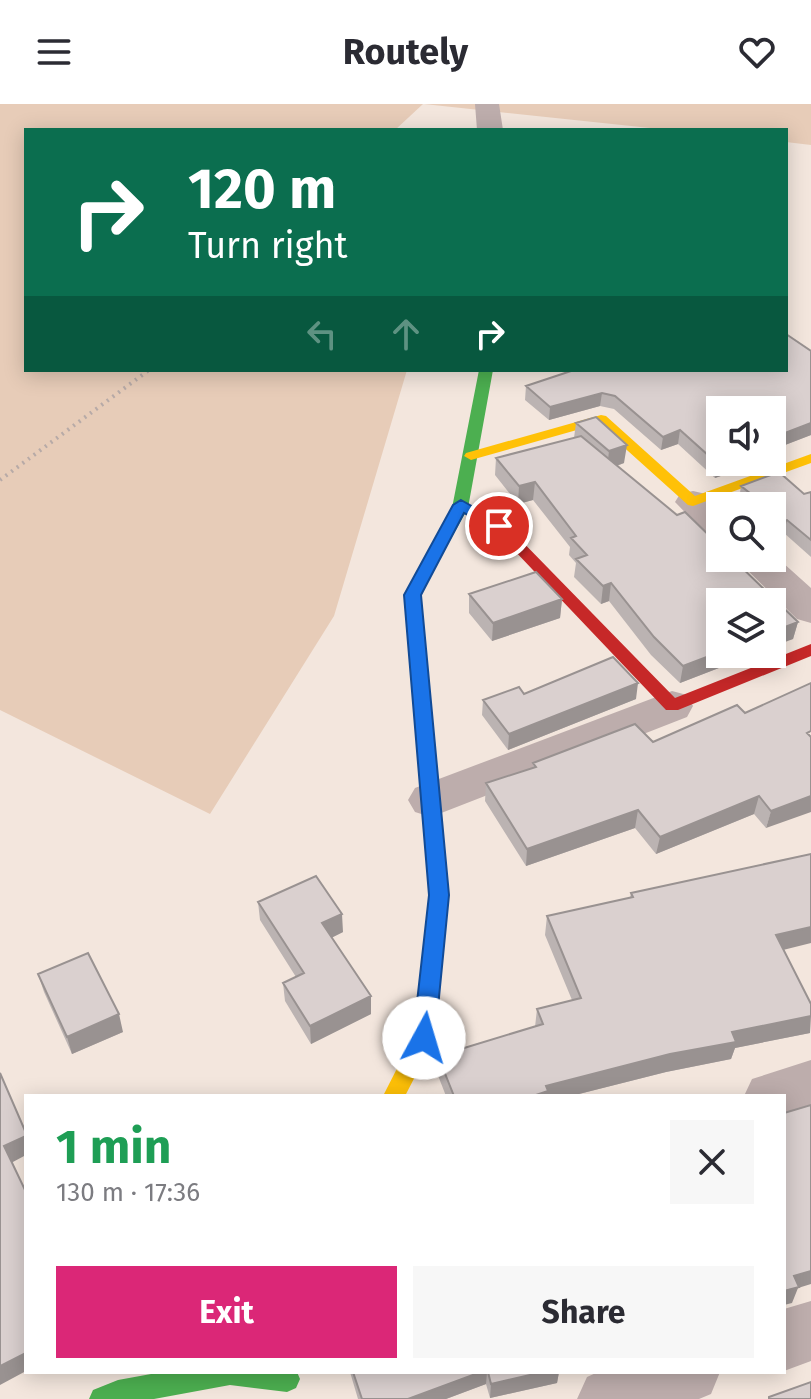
<!DOCTYPE html>
<meta charset="utf-8">
<style>
body{margin:0;font-family:"Fira Sans",sans-serif;background:#f7f7f7;color:#2b2b33;height:100vh;display:flex;flex-direction:column;font-size:30px;white-space:nowrap}
*{box-sizing:border-box;margin:0}
p{font-size:26px;color:#7c7c81}
.icon{flex:none;width:44px;height:44px;fill:none;stroke:currentColor;stroke-width:2;stroke-linecap:round;stroke-linejoin:round}
.map{position:relative;flex:1;overflow:hidden}
.sheet{position:absolute;left:24px;top:990px;width:762px;height:280px;display:flex;flex-direction:column;background:#fff;border-radius:0px;box-shadow:0 4px 20px #0003}
.sheet>*{flex:none}
.hud{position:absolute;left:24px;top:24px;width:764px;height:244px;border-radius:0px;box-shadow:0 4px 20px #0003;background:#0b6e4f;color:#fff;overflow:hidden}
.buttons{position:absolute;left:706px;top:292px;display:grid;gap:16px}
.buttons a{display:grid;place-items:center;width:80px;height:80px;border-radius:0px;background:#fff;box-shadow:0 4px 20px #0003;font-size:40px}
.pin{position:absolute;display:grid;place-items:center;width:68px;height:68px;color:#fff;margin:-34px;border:4px solid #fff;border-radius:50%;box-shadow:0 2px 8px #0007}
.me{position:absolute;width:88px;margin:-44px;rotate:6deg;stroke-linejoin:round;filter:drop-shadow(0 0 6px #0008)}
.turn{display:flex;align-items:center;gap:28px;height:168px;padding:0 32px;font-size:36px}
.turn .icon{width:104px;height:104px;stroke-width:2.5}
.turn b{display:block;font-size:56px;line-height:68px}
.lanes{display:flex;align-items:center;height:76px;padding:0 32px;background:#0003;justify-content:center;gap:40px;direction:ltr}
.lanes .off{opacity:.35}
.round{display:grid;place-items:center;flex:none;width:84px;height:84px;border-radius:0px;background:#f7f7f7}
.overview{display:flex;align-items:center;justify-content:space-between;height:136px;padding:0 32px}
h1{font-size:48px;font-weight:700;line-height:60px;color:#1e9e55}
.button{display:flex;gap:16px;margin-top:auto;padding:16px 32px}
.button a{flex:1;height:92px;border-radius:0px;background:#db2777;color:#fff;font-size:32px;font-weight:700;line-height:92px;text-align:center}
.button a+a{background:#f7f7f7;color:#2b2b33}
header{display:flex;justify-content:space-between;align-items:center;height:104px;padding:0 32px;background:#fff;font-size:36px;font-weight:700}
.map>svg:first-child{display:block}
.green{fill:#e7ccb8}
.lines{fill:none;stroke-linecap:round;stroke-linejoin:round}
.path{stroke:#b7aaa7;stroke-width:4;stroke-dasharray:2 5;stroke-linecap:butt}
.street{fill:#bdadac;fill-rule:evenodd}
.fast{fill:#4caf50;fill-rule:evenodd}
.slow{fill:#ffc107;fill-rule:evenodd}
.jam{fill:#c62828;fill-rule:evenodd}
.wall{fill:#bbb3b2}
.shaded-wall{fill:#999291}
.building{fill:#dad0cf;stroke:#999291;stroke-width:2}
.route{fill:#1a73e8;stroke:#114b97;stroke-width:2}
</style>
<header><svg class="icon" aria-label="menu" viewBox="0 0 24 24"><path d="M4 6h16M4 12h16M4 18h16"/></svg>Routely<svg class="icon" aria-label="heart" viewBox="0 0 24 24"><path d="M12 20l-8-8c-3-5 5-10 8-4 3-6 11-1 8 4z"/></svg></header>
<div class="map">
<svg width="811" height="1295" viewBox="0 0 811 1295">
<rect width="100%" height="100%" fill="#f3e6dd"/>
<path class="green" d="M0 0H423L395 26H26V266H407L334 512 210 710 0 606Z
M424 0H811V41L786 38V26H669Z"/>
<g class="lines">
<path class="path" d="M0 376 149 266"/>
<path class="street" d="M475 0H499L503 26H477Z
M693 387 706 390 720 403V434L707 431 675 398 680 390Z
M772 449 811 484V519L797 515 735 454H772Z
M672 587 687 591 693 602 687 613 431 713 415 708 408 696 415 684Z
M811 956V1004L784 1012V992H744L752 975Z
M811 1197V1257L784 1267V1205Z
M598 1268H720L711 1290 699 1295H577L587 1273Z"/>
<path class="fast" d="M479 266H493L468 404 420 491 426 554 418 560 410 554 404 491 452 404Z
M162 1268H297L300 1275 296 1284 287 1288 230 1281 154 1295H89L93 1286 118 1276Z"/>
<path class="slow" d="M601 311 606 312 695 392 811 350V359L693 402 688 401 598 320 471 356 464 352 466 349Z
M418 548 426 554 449 791 435 934 405 992H383L413 933 429 791 410 554Z"/>
<path class="jam" d="M461 396 504 419 675 594 811 540V552L678 606H666L494 425 456 404 453 401Z"/>
</g>
<path class="wall" d="M811 247V331L772 346V306L720 358H753L752 361 715 374 678 340 661 346 614 305 600 302 549 316 525 296 526 282Z
M576 319 624 359 617 362 798 518 793 535 720 550H755L680 579 651 551 609 497 601 500 574 473 576 459 569 451 570 443 533 396 518 400 495 371 496 354 574 334Z
M741 382 804 390 811 388V453L784 429 772 433V402H738Z
M469 490 562 495 560 514 492 537 469 509Z
M811 579 766 724 754 710 656 750 635 724 526 762 485 697 486 679 533 664V659L653 638 745 609Z
M524 590 636 595 508 646 482 611 483 596Z
M631 789 784 846 810 929 735 944 731 955 666 968 571 992H446L437 969 438 952 535 923 537 905 572 896 545 831 547 812 630 794Z
M258 798 343 828 331 834 371 910 311 940 285 897 283 879 296 873 260 816Z
M38 870 123 928 72 950 44 888Z
M350 1268H559L557 1279 490 1294 486 1280 446 1295H358Z"/>
<path class="shaded-wall" d="M602 289 600 302 549 316 550 303Z
M811 319V331L772 346V334Z
M680 326 678 340 661 346 663 333Z
M627 341 624 359 607 365 609 347Z
M724 358H753L752 361 715 374 718 360Z
M535 378 533 396 518 400 519 382Z
M787 416 784 429 772 433V421Z
M611 479 609 497 601 500 603 482Z
M562 495 560 514 492 537 493 519Z
M798 518 793 535 772 543V528Z
M720 548V550H755L680 579 683 562Z
M638 579 636 595 508 646 509 630Z
M759 692 754 710 656 750 660 733Z
M811 692V708L766 724 771 707Z
M638 706 635 724 526 762 527 745Z
M342 810 343 828 323 838 322 819Z
M811 823V839L771 849 776 831Z
M371 892V910L311 940 310 922Z
M119 910 123 928 72 950 67 933Z
M811 912 810 929 735 944 731 955 666 968 571 992H533L546 982 732 928Z
M26 1032V1051L11 1059 4 1042Z
M811 1167V1180L798 1184 792 1199 784 1201V1187L794 1172Z
M26 1249V1267L0 1281V1262Z
M481 1268H487L486 1280 446 1295H408Z
M543 1268H559L557 1279 490 1294 491 1280Z"/>
<path class="building" d="M786 230 811 247V319L772 334V306H720V358H724L718 360 680 326 663 333 615 292 602 289 550 303 526 282 574 266H786Z
M596 313 627 341 609 347 576 319Z
M581 332 677 411 685 408 720 442V454H732L798 518 772 528V498H720V548L683 562 654 533 611 479 603 482 576 455 587 451 571 434 576 432 535 378 519 382 496 354Z
M779 368 804 390 811 388V436L787 416 772 421V402H749L740 394 751 390 741 382Z
M536 468 562 495 493 519 469 490Z
M613 553 638 579 509 630 483 596 519 583 524 590Z
M811 579V627L807 629 811 633V692L771 707 759 692 660 733 638 706 527 745 486 679 536 663 533 659 635 620 653 638 737 601 745 609Z
M811 750V823L776 831 811 900V912L732 928 736 938 670 950 546 982 548 987 533 992H454L438 952 543 920 537 905 581 894 547 812 633 793 631 789Z
M316 772 342 810 322 819 371 892 310 922 283 879 304 869 258 798Z
M88 849 119 910 67 933 38 870Z
M0 969 26 1029V1032L4 1042 26 1088V1249L0 1262Z
M811 1001V1167L794 1172 799 1183 784 1187V1009Z
M353 1268H481L408 1295H362Z
M488 1268H543L491 1280Z
M811 1278V1295H769V1293Z"/>
<path class="route" d="M461 396 507 422 499 427 494 426 464 409 421 491 449 791 435 934 432 941 424 944 416 941 413 934 429 791 404 491 453 401Z"/>
</svg>
<div class="buttons">
<a><svg class="icon" aria-label="sound" viewBox="0 0 24 24"><path d="M4 9h4l5-4v14l-5-4H4zM17 9q2 3 0 6"/></svg></a>
<a><svg class="icon" aria-label="search" viewBox="0 0 24 24"><circle cx="10" cy="10" r="6"/><path d="M15 15l6 6"/></svg></a>
<a><svg class="icon" aria-label="layers" viewBox="0 0 24 24"><path d="M12 4l9 5-9 5-9-5zM3 14l9 5 9-5"/></svg></a>
</div>
<div class="pin" style="left:499px;top:422px;background:#d93025"><svg class="icon" aria-label="arrive" viewBox="0 0 24 24"><path d="M6 21V4h12l-3 4 3 4H6"/></svg></div>
<svg class="me" style="left:424px;top:934px" viewBox="-20 -20 40 40"><circle r="19" fill="#fff"/><path d="M0-13L10 11 0 6-10 11z" fill="#1a73e8"/></svg>
<div class="hud">
<div class="turn"><svg class="icon" aria-label="right" viewBox="0 0 24 24"><path d="M7 20v-9h11M14 6l5 5-5 5"/></svg><div><b>120 m</b>Turn right</div></div>
<div class="lanes"><svg class="icon off" aria-label="left" viewBox="0 0 24 24"><path d="M17 20v-9H6M10 6l-5 5 5 5"/></svg><svg class="icon off" aria-label="ahead" viewBox="0 0 24 24"><path d="M12 20V5M6 11l6-6 6 6"/></svg><svg class="icon" aria-label="right" viewBox="0 0 24 24"><path d="M7 20v-9h11M14 6l5 5-5 5"/></svg></div>
</div>
<section class="sheet">
<div class="overview"><div><h1>1 min</h1><p>130 m · 17:36</p></div><a class="round"><svg class="icon" aria-label="close" viewBox="0 0 24 24"><path d="M6 6l12 12M18 6L6 18"/></svg></a></div>
<div class="button"><a>Exit</a><a>Share</a></div>
</section>
</div>
